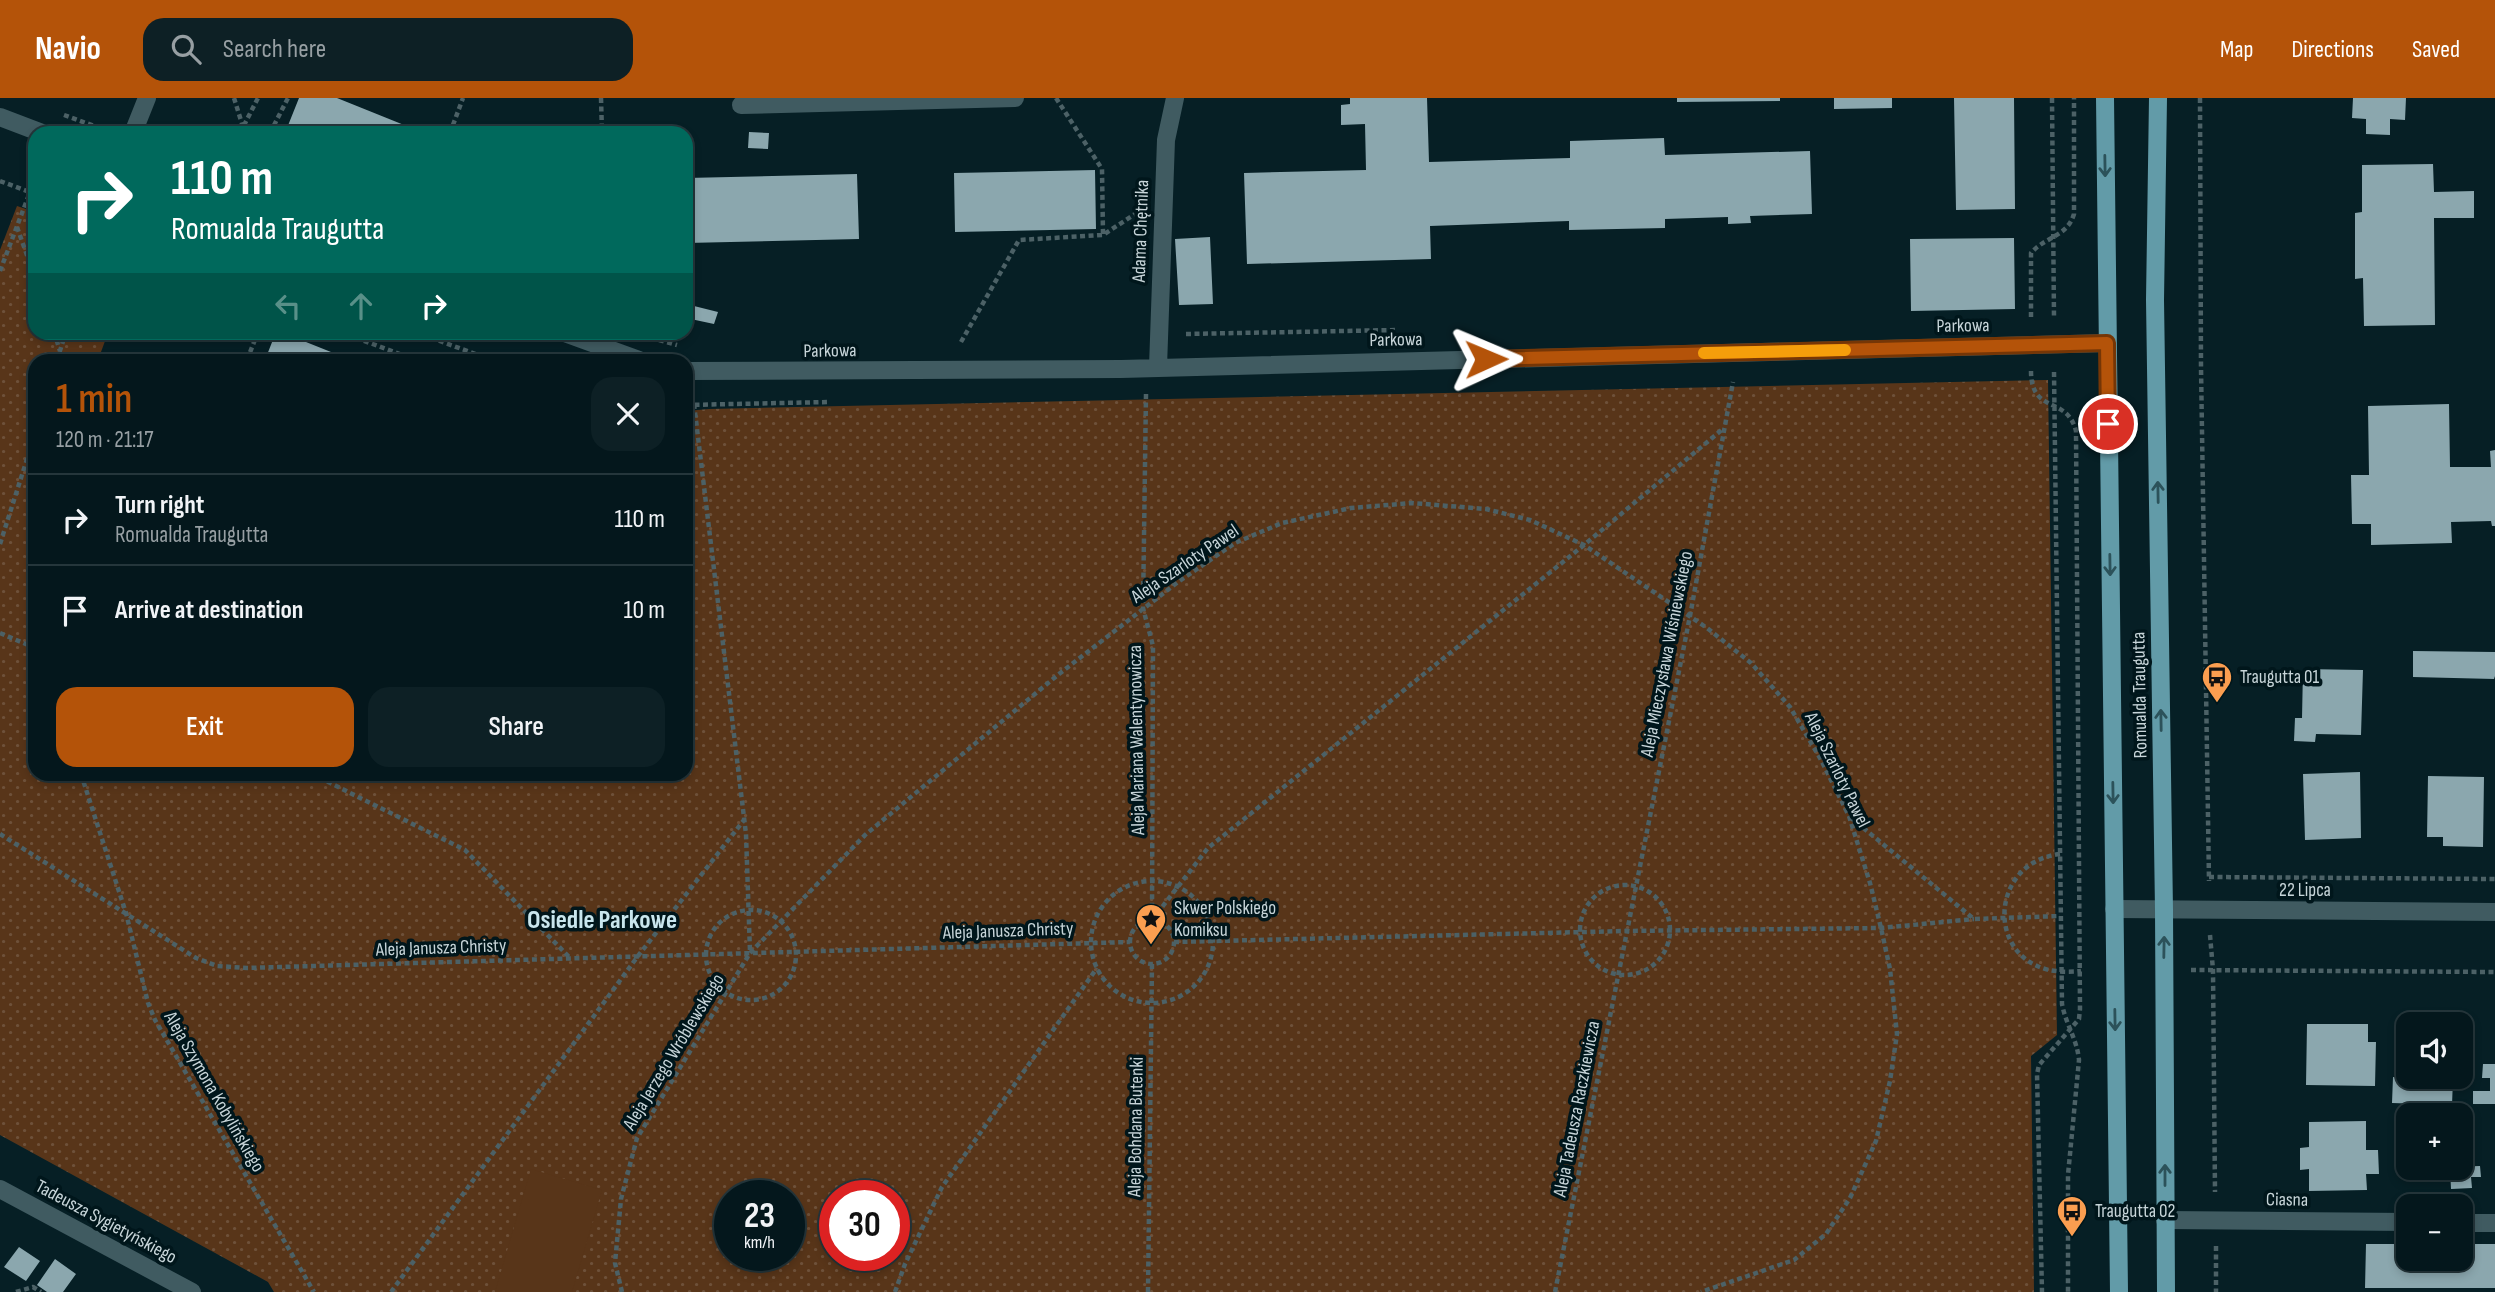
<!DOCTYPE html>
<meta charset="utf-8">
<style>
body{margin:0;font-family:"Sofia Sans Condensed",sans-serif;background:#0d2025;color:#f1f3f6;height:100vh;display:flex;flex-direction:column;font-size:26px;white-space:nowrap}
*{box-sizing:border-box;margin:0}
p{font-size:23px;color:#979fa3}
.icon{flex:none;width:38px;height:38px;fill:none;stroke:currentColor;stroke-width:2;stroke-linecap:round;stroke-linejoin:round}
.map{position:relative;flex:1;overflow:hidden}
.details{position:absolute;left:28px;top:256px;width:665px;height:427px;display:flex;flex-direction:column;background:#04171c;border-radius:21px;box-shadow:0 4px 10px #0003,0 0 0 2px #25363b}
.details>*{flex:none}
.top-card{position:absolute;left:28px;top:28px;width:665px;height:214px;border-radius:21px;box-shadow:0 4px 10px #0003,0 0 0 2px #25363b;background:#00695c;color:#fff;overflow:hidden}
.controls{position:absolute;left:2396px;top:914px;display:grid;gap:14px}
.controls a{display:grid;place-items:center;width:77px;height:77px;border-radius:14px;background:#04171c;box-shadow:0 4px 10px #0003,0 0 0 2px #25363b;font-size:35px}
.speed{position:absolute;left:714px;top:1082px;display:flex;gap:14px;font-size:35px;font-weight:700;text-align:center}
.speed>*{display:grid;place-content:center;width:91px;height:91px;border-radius:50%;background:#04171c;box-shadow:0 4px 10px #0003,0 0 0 2px #25363b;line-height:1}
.speed small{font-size:18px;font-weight:400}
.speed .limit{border:10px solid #d22;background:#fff;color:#111}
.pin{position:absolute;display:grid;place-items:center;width:60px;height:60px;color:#fff;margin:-30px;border:4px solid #fff;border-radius:50%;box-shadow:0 2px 7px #0007}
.me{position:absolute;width:77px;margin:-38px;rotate:89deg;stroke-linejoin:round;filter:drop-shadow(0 0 5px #0008)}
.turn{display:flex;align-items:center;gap:24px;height:147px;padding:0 28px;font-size:32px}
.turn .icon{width:91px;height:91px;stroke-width:2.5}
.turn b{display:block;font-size:49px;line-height:60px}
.lanes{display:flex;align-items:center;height:66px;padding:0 28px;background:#0003;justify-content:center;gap:35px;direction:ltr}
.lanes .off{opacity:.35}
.round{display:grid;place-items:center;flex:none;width:74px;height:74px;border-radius:21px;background:#0d2025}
.head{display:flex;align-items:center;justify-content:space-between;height:119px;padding:0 28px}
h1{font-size:42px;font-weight:600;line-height:52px;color:#b45309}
.button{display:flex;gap:14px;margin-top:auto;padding:14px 28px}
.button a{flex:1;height:80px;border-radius:21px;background:#b45309;color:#fff;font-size:28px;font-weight:600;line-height:80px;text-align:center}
.button a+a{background:#0d2025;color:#f1f3f6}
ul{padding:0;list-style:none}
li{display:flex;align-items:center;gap:21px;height:91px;padding:0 28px;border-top:2px solid #25363b}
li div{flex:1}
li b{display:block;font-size:26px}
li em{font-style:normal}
header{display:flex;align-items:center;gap:42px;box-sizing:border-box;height:98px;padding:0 35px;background:#b45309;color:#fff}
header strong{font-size:33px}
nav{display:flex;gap:38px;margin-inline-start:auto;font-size:24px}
.search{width:490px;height:63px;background:#0d2025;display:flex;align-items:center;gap:18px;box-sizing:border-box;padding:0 24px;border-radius:21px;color:#979fa3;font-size:26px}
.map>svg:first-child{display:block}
.park{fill:url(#park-dots);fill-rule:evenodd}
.pitch{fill:#583519}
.building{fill:#8ba7ae}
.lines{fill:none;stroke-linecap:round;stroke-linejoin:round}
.path{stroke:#4c6166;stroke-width:4.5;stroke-dasharray:5 3.5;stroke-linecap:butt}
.minor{stroke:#405b61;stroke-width:18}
.major{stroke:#629ba8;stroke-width:18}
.oneway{stroke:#2c525a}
.route-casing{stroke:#753606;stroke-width:18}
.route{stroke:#b45309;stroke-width:12}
.slow{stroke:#f59e0b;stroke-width:12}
.labels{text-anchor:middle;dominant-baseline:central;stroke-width:7;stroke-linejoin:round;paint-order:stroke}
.street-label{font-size:19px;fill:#c7d5d9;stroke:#00161b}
.poi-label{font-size:19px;fill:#c7d5d9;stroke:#00161b;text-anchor:start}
.district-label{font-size:26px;font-weight:bold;fill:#c9e6ed;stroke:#00161b}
</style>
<header>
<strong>Navio</strong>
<div class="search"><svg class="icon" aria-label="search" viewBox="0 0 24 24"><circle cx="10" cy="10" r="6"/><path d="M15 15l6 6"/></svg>Search here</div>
<nav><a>Map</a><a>Directions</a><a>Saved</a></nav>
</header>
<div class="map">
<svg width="2495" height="1194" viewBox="0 0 2495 1194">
<defs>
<pattern id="park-dots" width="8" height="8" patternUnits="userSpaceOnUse" patternTransform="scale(1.75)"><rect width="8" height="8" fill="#583519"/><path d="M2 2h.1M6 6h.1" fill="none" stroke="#6e513a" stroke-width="1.8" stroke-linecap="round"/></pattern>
</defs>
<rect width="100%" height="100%" fill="#061f25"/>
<path class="park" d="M17 108 35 114V234L108 235 98 262H35V676H686V313L709 311 2048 282 2057 937 2031 958 2034 1194H274L268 1184 0 1037V152ZM730 1097H789V1157H730ZM835 1097H894V1157H835Z"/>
<path class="pitch" d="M531 1071 602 1092 572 1194H495Z"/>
<path class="building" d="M299 0H337L414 31 412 35H285Z
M1350 0H1427L1429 64 1570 60V43L1664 40 1665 57 1810 53 1812 116 1750 118 1751 125 1728 126V119L1665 121V130L1569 132V123L1430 128 1431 161 1247 166 1244 75 1366 72 1365 26 1341 27V7L1350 6Z
M1677 0H1780V3L1677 4Z
M1834 0H1892V10L1834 11Z
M1954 0H2014L2015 111 1956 112Z
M2353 0H2406L2405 22 2390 21V37L2366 36V21L2352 20Z
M749 34 769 35 768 51 748 50Z
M2433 66 2434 94 2474 93V120H2434L2435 227 2364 228 2363 180 2355 181V115L2362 114V67Z
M1095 72 1096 131 955 134 954 75Z
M857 76 859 141 686 145V80Z
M1210 139 1213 206 1179 207 1175 141Z
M2014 140 2015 211 1911 213 1910 141Z
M686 206 718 214 714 226 686 220Z
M276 234H281L346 260 345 262H265Z
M2449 306 2450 369H2491L2490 353 2495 352V428H2492L2491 423 2451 424 2452 445 2371 447V426H2352L2351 377H2369L2368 308Z
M2413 553 2495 554V578L2494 581 2413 579Z
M2303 571 2363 572 2361 637 2316 636 2315 644 2294 643 2295 620H2302Z
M2360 674 2361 740 2305 742 2303 676Z
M2428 678 2484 679 2483 749 2443 748V739H2427Z
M2307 926H2368V944H2376L2375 988 2306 987Z
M2483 966H2495V1006H2473V993H2490V980H2482Z
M2403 974H2408V978L2430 980V978H2447V981H2453L2452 1007 2392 1005 2393 979 2403 980Z
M2366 1023V1052H2378L2379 1076H2366L2367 1092 2309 1093V1071L2300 1072V1050L2309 1049V1024Z
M2480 1068 2481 1079H2471L2472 1090 2451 1091 2450 1069Z
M2366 1146H2408V1160H2460V1146H2495V1190H2365Z
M19 1149 40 1163 26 1183 4 1169Z
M55 1161 76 1176 63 1194H47L37 1187Z"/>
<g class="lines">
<path class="path" d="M234 0 243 29
M601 0 602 35
M1056 0 1102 71 1103 136
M2052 0 2054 220
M2200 0 2201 269 2209 783
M64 17 108 33
M240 35 258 0
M270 35 288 0
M450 35 463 0
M0 83 35 96
M17 129 35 180
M0 173 30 94
M2031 219V155C2046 138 2067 139 2074 116V0
M54 234 60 253
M340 234 416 262
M415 234 492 262
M1186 236 1397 232
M659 242 677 247
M961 244 1019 142 1103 137 1135 116
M57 262 66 234
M247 262 258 234
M393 262 396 255
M2031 273C2031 317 2067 297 2076 333L2080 911 2079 921 2039 967 2037 976 2042 1194
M2054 274 2062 906C2066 927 2077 941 2079 962L2068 1077V1194
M1146 296 1143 510 1153 548 1152 821
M694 306 746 736 750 854
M686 307 829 304
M0 446 35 336
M0 535 35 550
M81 676 126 815 148 905 155 922 314 1194
M312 676 465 752 570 860
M1850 719 1974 821 2060 818
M0 736 196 860 217 868 247 870 1130 844
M2060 756C1991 764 1985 857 2049 872 2059 874 2071 874 2081 873
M2209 779 2495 781
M1091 844a61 61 0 1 1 122 0a61 61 0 1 1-122 0Z
M1580 832a45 45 0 1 1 90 0a45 45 0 1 1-90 0Z
M706 857a45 45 0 1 1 90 0a45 45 0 1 1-90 0Z
M1152 822 1208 750 1584 447 1724 330
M1130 844a22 22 0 1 1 44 0a22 22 0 1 1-44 0Z
M2210 837 2213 872 2215 1094
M1174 844 1625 833 1881 830 1974 821
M2191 872 2495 874
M2216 1148V1194
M16 1194 33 1189 41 1194
M391 1194 638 858 744 722
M622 1194 615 1165 621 1101 637 1040 750 855 865 737 1059 576 1178 484 1235 445 1282 425 1351 410 1412 405 1486 411 1530 422 1584 447 1707 530 1751 565 1790 609 1820 660 1849 718 1870 785 1881 830 1890 871 1897 936 1890 983 1876 1043 1850 1100 1826 1136 1794 1162 1701 1194
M895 1194 905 1166 942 1089 1097 870
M1148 1194 1152 865
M1555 1194 1690 518 1733 284"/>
<path class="minor" d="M741 7 1015 0
M0 19 42 35
M133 35 147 0
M562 234 639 262
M1158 269 1166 42 1175 0
M686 273 1121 271 2107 245
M2114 811 2495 814
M0 1091 192 1194
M2165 1122 2408 1124
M2460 1125H2495"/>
<path class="major" d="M2105 0 2119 1194
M2158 0 2155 202 2164 812 2166 1194"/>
</g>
<defs><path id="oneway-shaft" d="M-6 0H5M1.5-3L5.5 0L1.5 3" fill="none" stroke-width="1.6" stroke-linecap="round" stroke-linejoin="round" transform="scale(1.75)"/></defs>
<g class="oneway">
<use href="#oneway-shaft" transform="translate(2105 68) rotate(89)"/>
<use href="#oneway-shaft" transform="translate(2158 394) rotate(-91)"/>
<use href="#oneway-shaft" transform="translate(2110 467) rotate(89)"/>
<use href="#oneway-shaft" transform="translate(2161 622) rotate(-91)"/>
<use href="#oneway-shaft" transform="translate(2113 695) rotate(89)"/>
<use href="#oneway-shaft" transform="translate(2164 849) rotate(-89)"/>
<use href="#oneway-shaft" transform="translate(2115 922) rotate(89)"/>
<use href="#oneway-shaft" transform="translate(2165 1077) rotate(-90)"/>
</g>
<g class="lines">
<g class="route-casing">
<path id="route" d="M1486 261 2107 245 2108 326"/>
</g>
<use href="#route" class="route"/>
<path class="slow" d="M1704 255 1845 252"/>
</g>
<defs>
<g id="bus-pin" transform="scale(1.575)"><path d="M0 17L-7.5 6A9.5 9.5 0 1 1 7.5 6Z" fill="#fb9e50" stroke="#00161b"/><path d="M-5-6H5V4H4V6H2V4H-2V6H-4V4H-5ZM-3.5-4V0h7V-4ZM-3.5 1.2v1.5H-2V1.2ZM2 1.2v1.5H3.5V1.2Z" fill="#111"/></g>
<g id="sight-pin" transform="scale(1.575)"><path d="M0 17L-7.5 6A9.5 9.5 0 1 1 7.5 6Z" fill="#fb9e50" stroke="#00161b"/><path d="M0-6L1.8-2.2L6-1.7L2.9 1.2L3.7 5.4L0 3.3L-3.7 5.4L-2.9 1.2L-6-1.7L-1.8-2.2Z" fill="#111"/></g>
</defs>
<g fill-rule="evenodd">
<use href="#bus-pin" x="2217" y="579"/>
<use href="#sight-pin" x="1151" y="821"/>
<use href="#bus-pin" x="2072" y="1113"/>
</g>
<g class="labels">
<g class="street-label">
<text transform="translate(1141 133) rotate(-88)">Adama Chętnika</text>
<text transform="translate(1963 228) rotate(-1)">Parkowa</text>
<text transform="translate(1396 242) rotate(-1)">Parkowa</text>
<text transform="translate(830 253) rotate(-1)">Parkowa</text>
<text transform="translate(1185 466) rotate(-34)">Aleja Szarloty Pawel</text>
<text transform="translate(1667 556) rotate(-79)">Aleja Mieczysława Wiśniewskiego</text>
<text transform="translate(2140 597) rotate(-91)">Romualda Traugutta</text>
<text transform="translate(1137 642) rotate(-91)">Aleja Mariana Walentynowicza</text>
<text transform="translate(1837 672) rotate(64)">Aleja Szarloty Pawel</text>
<text x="2305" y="792">22 Lipca</text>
<text transform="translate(1008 833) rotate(-2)">Aleja Janusza Christy</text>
<text transform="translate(441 850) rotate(-2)">Aleja Janusza Christy</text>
<text transform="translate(674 954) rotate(-59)">Aleja Jerzego Wróblewskiego</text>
<text transform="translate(214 994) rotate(60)">Aleja Szymona Kobylińskiego</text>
<text transform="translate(1577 1011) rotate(-79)">Aleja Tadeusza Raczkiewicza</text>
<text transform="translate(1136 1029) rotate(-89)">Aleja Bohdana Butenki</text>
<text transform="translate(2287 1102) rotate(1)">Ciasna</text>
<text transform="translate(106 1124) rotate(28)">Tadeusza Sygietyńskiego</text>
</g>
<g class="poi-label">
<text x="2240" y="579">Traugutta 01</text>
<text x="1174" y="810">Skwer Polskiego<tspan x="1174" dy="22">Komiksu</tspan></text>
<text x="2095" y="1113">Traugutta 02</text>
</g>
<g class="district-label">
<text x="602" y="822">Osiedle Parkowe</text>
</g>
</g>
</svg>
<div class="controls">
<a><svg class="icon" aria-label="sound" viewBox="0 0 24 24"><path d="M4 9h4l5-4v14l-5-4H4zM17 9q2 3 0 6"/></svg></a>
<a>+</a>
<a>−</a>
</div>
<div class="speed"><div>23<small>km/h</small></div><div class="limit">30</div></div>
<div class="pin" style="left:2108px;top:326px;background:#d93025"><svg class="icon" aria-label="arrive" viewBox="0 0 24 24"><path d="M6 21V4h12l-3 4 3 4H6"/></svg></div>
<svg class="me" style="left:1486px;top:261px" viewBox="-20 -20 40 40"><path d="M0-17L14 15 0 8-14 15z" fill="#b45309" stroke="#fff" stroke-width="4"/></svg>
<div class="top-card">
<div class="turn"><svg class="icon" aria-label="right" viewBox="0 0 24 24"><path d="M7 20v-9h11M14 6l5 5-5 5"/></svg><div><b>110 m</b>Romualda Traugutta</div></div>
<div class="lanes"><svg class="icon off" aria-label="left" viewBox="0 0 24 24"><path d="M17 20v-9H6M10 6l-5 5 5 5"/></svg><svg class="icon off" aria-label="ahead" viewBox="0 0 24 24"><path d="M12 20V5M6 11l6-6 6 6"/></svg><svg class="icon" aria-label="right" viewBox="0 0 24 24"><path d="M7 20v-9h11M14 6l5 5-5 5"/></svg></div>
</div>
<section class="details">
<div class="head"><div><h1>1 min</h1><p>120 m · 21:17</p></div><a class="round"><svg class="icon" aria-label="close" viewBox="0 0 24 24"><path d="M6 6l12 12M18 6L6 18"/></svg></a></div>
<ul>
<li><svg class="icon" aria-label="right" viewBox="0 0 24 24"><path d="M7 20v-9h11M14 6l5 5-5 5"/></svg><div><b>Turn right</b><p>Romualda Traugutta</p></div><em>110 m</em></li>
<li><svg class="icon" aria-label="arrive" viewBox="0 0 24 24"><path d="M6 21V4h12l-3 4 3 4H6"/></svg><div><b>Arrive at destination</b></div><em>10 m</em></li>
</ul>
<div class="button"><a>Exit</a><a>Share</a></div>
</section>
</div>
